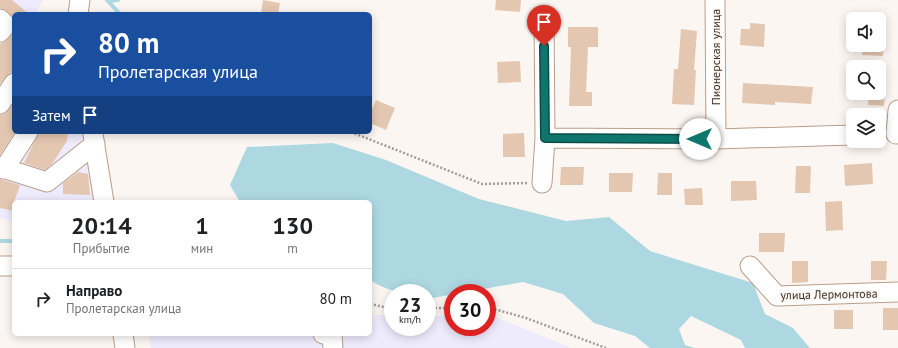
<!DOCTYPE html>
<html lang="ru">
<meta charset="utf-8">
<style>
body{margin:0;font-family:"PT Sans",sans-serif;background:#f2f2f2;color:#202124;height:100vh;display:flex;flex-direction:column;font-size:15px;white-space:nowrap}
*{box-sizing:border-box;margin:0}
p{font-size:13px;color:#757577}
.icon{flex:none;width:22px;height:22px;fill:none;stroke:currentColor;stroke-width:2;stroke-linecap:round;stroke-linejoin:round}
.map{position:relative;flex:1;overflow:hidden}
.panel{position:absolute;left:12px;top:200px;width:360px;height:136px;display:flex;flex-direction:column;background:#fff;border-radius:6px;box-shadow:0 2px 10px #0003}
.panel>*{flex:none}
.top-card{position:absolute;left:12px;top:12px;width:360px;height:122px;border-radius:6px;box-shadow:0 2px 10px #0003;background:#1a4fa0;color:#fff;overflow:hidden}
.fabs{position:absolute;left:846px;top:12px;display:grid;gap:8px}
.fabs a{display:grid;place-items:center;width:40px;height:40px;border-radius:6px;background:#fff;box-shadow:0 2px 10px #0003;font-size:20px}
.speed{position:absolute;left:384px;top:284px;display:flex;gap:8px;font-size:20px;font-weight:700;text-align:center}
.speed>*{display:grid;place-content:center;width:52px;height:52px;border-radius:50%;background:#fff;box-shadow:0 2px 10px #0003;line-height:1}
.speed small{font-size:10px;font-weight:400}
.speed .limit{border:6px solid #d22;background:#fff;color:#111}
.pin{position:absolute;display:grid;place-items:center;width:34px;height:34px;color:#fff;margin:-41px -17px;border-radius:50% 50% 50% 0;rotate:-45deg;box-shadow:0 0 4px #0007}
.pin .icon{rotate:45deg}
.me{position:absolute;width:44px;margin:-22px;rotate:270deg;stroke-linejoin:round;filter:drop-shadow(0 0 3px #0008)}
.turn{display:flex;align-items:center;gap:14px;height:84px;padding:0 20px;font-size:18px}
.turn .icon{width:52px;height:52px;stroke-width:2.5}
.turn b{display:block;font-size:28px;line-height:34px}
.then{display:flex;align-items:center;height:38px;padding:0 20px;background:#0003;gap:8px;font-size:15px}
.eta{display:flex;justify-content:space-evenly;align-items:center;height:68px;text-align:center}
.eta b{font-size:24px;font-weight:700;line-height:28px}
ul{padding:0;list-style:none}
li{display:flex;align-items:center;gap:12px;height:60px;padding:0 20px;border-top:1px solid #e0e0e0}
li div{flex:1}
li b{display:block;font-size:15px}
li em{font-style:normal}
.map>svg:first-child{display:block}
.industrial{fill:#eeebfd}
.water{fill:#add8e2}
.lines{fill:none;stroke-linecap:round;stroke-linejoin:round}
.stream{stroke:#add8e2;stroke-width:4}
.building{fill:#e4c7b1}
.minor-casing{stroke:#ba9e89;stroke-width:21}
.path{stroke:#a49c95;stroke-width:2.5;stroke-dasharray:2 2;stroke-linecap:butt}
.minor{stroke:#fff;stroke-width:19}
.route-casing{stroke:#0a4d48;stroke-width:10}
.route{stroke:#0f766e;stroke-width:7}
.labels{text-anchor:middle;dominant-baseline:central;stroke-width:3;stroke-linejoin:round;paint-order:stroke}
.street-label{font-size:12px;fill:#3c3128;stroke:#fcf6f2}
</style>
<div class="map">
<svg width="898" height="348" viewBox="0 0 898 348">
<rect width="100%" height="100%" fill="#fcf6f2"/>
<path class="industrial" d="M0 0H43L35 14H14V132H84L99 202H14V222L0 218Z
M370 315H393V327H427V316H453V327H487V317H496L572 348H151L149 334H370Z"/>
<path class="water" d="M333 143 386 160 479 199 566 221 609 217 650 251 753 283 765 314 793 328 810 348H745L741 340 691 316 679 329 685 345 695 348H650L635 336 594 323 563 294 523 282 427 299V293C404 293 390 293 370 280V202H240L230 185 247 147Z"/>
<g class="lines">
<path class="stream" d="M107 0 120 14
M109 1 118 0
M0 241H14"/>
</g>
<path class="building" d="M0 0H12L29 14H14V18L7 11 0 8Z
M263 0 280 3 278 14H261Z
M496 0H521L520 12 495 10Z
M750 23 765 24 764 47 740 45 741 29H750Z
M568 27H598V47H588L586 92H592V106H569L571 47H568Z
M681 29 697 31 694 70H696L694 105 672 104 674 69H678Z
M14 33V72L9 73 0 84V44L8 39Z
M862 45H884L883 56 862 55Z
M520 61 521 82 498 83 497 62Z
M743 83 813 87 811 104 775 102V105L742 103Z
M869 93H885L884 106 868 105Z
M376 100 395 108 386 130 370 123V114Z
M14 103 15 132 0 155V115L5 114Z
M39 132H68L67 141 52 164 45 170 24 163Z
M524 133 525 157H503V134Z
M872 163 873 184 845 186 844 165Z
M796 166H811L810 193H795Z
M561 167H584L583 185H560Z
M78 172 88 174 90 195 63 194V183Z
M609 173H633L632 192H609Z
M658 173H672V195H657Z
M0 179 20 185 14 202V211L0 208Z
M731 181H756L757 200 731 201Z
M702 188 703 205H685L684 189Z
M842 201 843 230 826 231 825 202Z
M759 233H785L784 252H759Z
M792 261H808V282L792 283Z
M871 261H887L886 280H871Z
M883 308H898V330H883Z
M834 310H853V329H834Z"/>
<g class="lines">
<g class="minor-casing">
<path id="minor" d="M715 0 716 139
M78 14 80 0
M0 19 6 25 0 32
M0 104 14 83
M93 134 104 202
M896 134 898 110
M545 138 716 139 853 135
M0 167 47 182 95 144
M4 169 28 132
M542 183 545 138 544 16
M0 266H14
M750 266 777 296 898 292
M123 334 125 348
M323 334 332 335 333 348"/>
</g>
<path class="path" d="M351 132 482 184 527 183
M370 304 384 307H393
M487 307 526 318 606 348
M427 308H453"/>
<use href="#minor" class="minor"/>
</g>
<g class="lines">
<g class="route-casing">
<path id="route" d="M544 46 545 138 700 139"/>
</g>
<use href="#route" class="route"/>
</g>
<g class="labels">
<g class="street-label">
<text transform="translate(715 57) rotate(-90)">Пионерская улица</text>
<text transform="translate(829 294) rotate(-1)">улица Лермонтова</text>
</g>
</g>
</svg>
<div class="fabs">
<a><svg class="icon" aria-label="sound" viewBox="0 0 24 24"><path d="M4 9h4l5-4v14l-5-4H4zM17 9q2 3 0 6"/></svg></a>
<a><svg class="icon" aria-label="search" viewBox="0 0 24 24"><circle cx="10" cy="10" r="6"/><path d="M15 15l6 6"/></svg></a>
<a><svg class="icon" aria-label="layers" viewBox="0 0 24 24"><path d="M12 4l9 5-9 5-9-5zM3 14l9 5 9-5"/></svg></a>
</div>
<div class="speed"><div>23<small>km/h</small></div><div class="limit">30</div></div>
<div class="pin" style="left:544px;top:46px;background:#d93025"><svg class="icon" aria-label="arrive" viewBox="0 0 24 24"><path d="M6 21V4h12l-3 4 3 4H6"/></svg></div>
<svg class="me" style="left:700px;top:139px" viewBox="-20 -20 40 40"><circle r="19" fill="#fff"/><path d="M0-13L10 11 0 6-10 11z" fill="#0f766e"/></svg>
<div class="top-card">
<div class="turn"><svg class="icon" aria-label="right" viewBox="0 0 24 24"><path d="M7 20v-9h11M14 6l5 5-5 5"/></svg><div><b>80 m</b>Пролетарская улица</div></div>
<div class="then">Затем<svg class="icon" aria-label="arrive" viewBox="0 0 24 24"><path d="M6 21V4h12l-3 4 3 4H6"/></svg></div>
</div>
<section class="panel">
<div class="eta">
<div><b>20:14</b><p>Прибытие</p></div>
<div><b>1</b><p>мин</p></div>
<div><b>130</b><p>m</p></div>
</div>
<ul>
<li><svg class="icon" aria-label="right" viewBox="0 0 24 24"><path d="M7 20v-9h11M14 6l5 5-5 5"/></svg><div><b>Направо</b><p>Пролетарская улица</p></div><em>80 m</em></li>
</ul>
</section>
</div>
